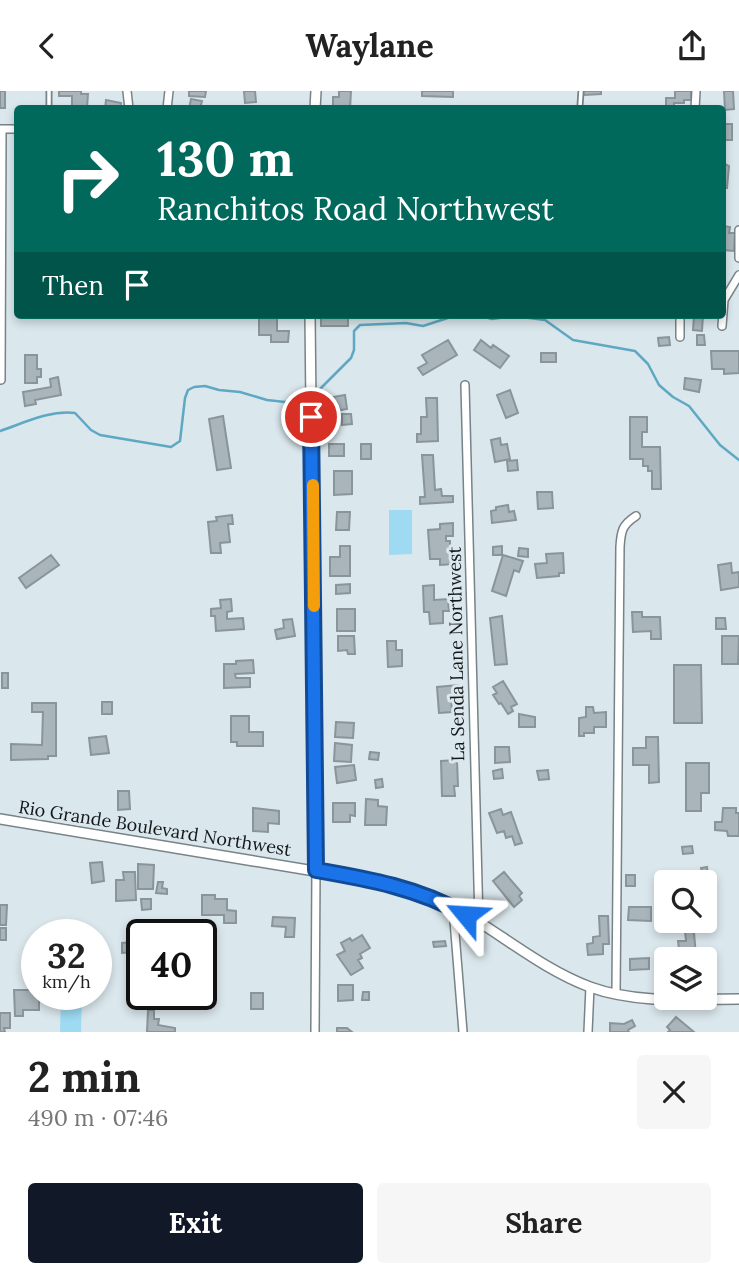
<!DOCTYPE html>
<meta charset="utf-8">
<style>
body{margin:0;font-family:Lora,serif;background:#f6f6f6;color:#222;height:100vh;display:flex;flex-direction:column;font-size:26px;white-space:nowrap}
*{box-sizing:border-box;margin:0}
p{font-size:23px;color:#767676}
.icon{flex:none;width:38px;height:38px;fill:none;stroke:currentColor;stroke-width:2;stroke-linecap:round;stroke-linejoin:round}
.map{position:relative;height:941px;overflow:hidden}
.details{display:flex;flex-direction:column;background:#fff;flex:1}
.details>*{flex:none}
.guide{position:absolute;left:14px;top:14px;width:712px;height:214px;border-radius:7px;box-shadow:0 4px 10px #0003;background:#00695c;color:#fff;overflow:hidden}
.tools{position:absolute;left:654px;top:779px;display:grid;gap:14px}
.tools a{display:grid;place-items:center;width:63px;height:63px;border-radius:7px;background:#fff;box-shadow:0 4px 10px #0003;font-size:35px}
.speed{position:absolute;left:21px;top:828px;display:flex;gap:14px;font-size:35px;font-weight:700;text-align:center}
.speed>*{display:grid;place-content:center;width:91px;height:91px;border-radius:50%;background:#fff;box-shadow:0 4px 10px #0003;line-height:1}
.speed small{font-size:18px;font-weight:400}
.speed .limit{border:4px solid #111;border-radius:10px;background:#fff;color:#111}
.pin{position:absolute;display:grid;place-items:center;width:60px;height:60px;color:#fff;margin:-30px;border:4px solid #fff;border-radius:50%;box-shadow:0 2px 7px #0007}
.me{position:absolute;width:77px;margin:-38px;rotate:297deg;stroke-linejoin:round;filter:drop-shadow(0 0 5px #0008)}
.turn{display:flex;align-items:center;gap:24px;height:147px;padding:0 28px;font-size:32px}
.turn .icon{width:91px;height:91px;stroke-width:2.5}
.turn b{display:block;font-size:49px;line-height:60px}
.then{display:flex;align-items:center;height:66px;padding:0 28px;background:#0003;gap:14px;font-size:26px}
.round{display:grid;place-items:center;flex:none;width:74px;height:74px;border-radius:7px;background:#f6f6f6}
.head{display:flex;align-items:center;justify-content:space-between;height:119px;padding:0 28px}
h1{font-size:42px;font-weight:700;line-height:52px}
.action{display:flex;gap:14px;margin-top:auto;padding:14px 28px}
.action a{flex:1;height:80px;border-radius:7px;background:#111827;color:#fff;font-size:28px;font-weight:700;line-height:80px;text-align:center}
.action a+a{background:#f6f6f6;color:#222}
header{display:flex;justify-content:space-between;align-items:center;height:91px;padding:0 28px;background:#fff;font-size:32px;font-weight:700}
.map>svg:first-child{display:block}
.grass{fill:#9edaf2}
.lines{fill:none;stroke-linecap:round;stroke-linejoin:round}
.stream{stroke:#5fa8c3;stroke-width:2.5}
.building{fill:#a9b5ba;stroke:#89959a;stroke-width:2}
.service-casing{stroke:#778387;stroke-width:7}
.minor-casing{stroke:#778387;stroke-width:10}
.tertiary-casing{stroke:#778387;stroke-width:12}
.service{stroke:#fff;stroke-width:3.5}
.minor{stroke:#fff;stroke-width:7}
.tertiary{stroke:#fff;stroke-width:9}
.route-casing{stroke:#114b97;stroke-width:18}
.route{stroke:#1a73e8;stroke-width:12}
.slow{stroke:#f59e0b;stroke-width:12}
.labels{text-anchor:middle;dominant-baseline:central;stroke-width:6;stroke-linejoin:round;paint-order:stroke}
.street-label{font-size:18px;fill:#131719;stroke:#dae7ec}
</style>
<header><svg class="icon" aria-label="back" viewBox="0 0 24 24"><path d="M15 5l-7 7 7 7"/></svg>Waylane<svg class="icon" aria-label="share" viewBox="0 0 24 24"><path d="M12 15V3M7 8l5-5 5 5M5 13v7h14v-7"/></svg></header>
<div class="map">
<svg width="739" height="941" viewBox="0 0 739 941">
<rect width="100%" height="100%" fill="#dae7ec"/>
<path class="grass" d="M389 419H412V463L389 464Z
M62 832H83V843H62Z
M61 903H82L81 941H60Z"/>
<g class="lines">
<path class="stream" d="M478 224 492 228 514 225 545 229 573 249 635 260 648 273 659 294 673 306 689 315 720 354 739 369
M317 301 351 267 354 259V240L360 234 406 232 423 235 457 224
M0 340C24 332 49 319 75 322L91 339 100 344 171 356 180 350 185 307 188 299 194 296 205 295 219 299 240 301 267 309 285 311 305 307"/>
</g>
<path class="building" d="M0 0H5V17H0Z
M59 0H81V3H88L87 17H72V5H59Z
M189 0H206L205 6 189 5Z
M244 0H255L256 11 245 12Z
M339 0H351L350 18H333V6H339Z
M422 0H453V6L422 5Z
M583 0H601V3L584 4Z
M675 0H691V9H684V12H674V18H666V7H675Z
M724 0H733L734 18 725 19Z
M191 8 202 10 200 18H189Z
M106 9 121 12 120 18H105Z
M723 33H732V49H723Z
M723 72 729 75 727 97H723Z
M723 135 730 136 729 142H735L734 160 723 159Z
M259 224H277V240H289L288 251H271V244H259Z
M321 224H348V235H321Z
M694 224H703L702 240 693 239Z
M697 244H704L705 254H697Z
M669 246 670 254 659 255 658 247Z
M448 249 457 264 423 284 418 277 427 272 422 264Z
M481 249 491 257 493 254 509 265 500 277 474 259Z
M711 260H739V282L724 283V278H712Z
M541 262H556V271H541Z
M25 264H37V278H41V286H37V292H25Z
M58 286 61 304 35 309 36 313 25 315 23 301 51 296 50 288Z
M685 287 701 289 699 301 684 298Z
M510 299 518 322 506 327 497 304Z
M345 304 347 318 335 320 333 306Z
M426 307H437L438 350 417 351V343H421V326H427Z
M342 323H351L352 333 342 334Z
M223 325 231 377 217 379 209 328Z
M630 326H647V341H642V356H660L661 398H652V380H648V375H643V368H630Z
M500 347 501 354 507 353 510 368 495 371 491 349Z
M329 353H344V365H329Z
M361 353H371V368H361Z
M422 364H433L435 399 441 398 442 405H453V411L420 413V406H425Z
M517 369 518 379 508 380 507 370Z
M334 380H352V403L334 404Z
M537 401H552L553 417 538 418Z
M508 414 509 421 514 420 516 429 492 432 491 420 496 419V416Z
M337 421H350L349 439H336Z
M232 424 233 433H228L230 451 220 452 221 462H211L208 431 217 430 216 426Z
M453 432V445H446V450H450V458H454L455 473 440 474V468H430L428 439 440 438V433Z
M340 455H350V485H330V466H340Z
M502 455V464H493V456Z
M519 457 528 458V466L518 465Z
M563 462 564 482H559V485L537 487 535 473 547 472 546 463Z
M51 464 59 474 26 497 19 487Z
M503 464 523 470 519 481 514 479 506 505 492 500Z
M731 472 732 482 739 481V496L721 499 718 474Z
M350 493V502L336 503V494Z
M434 494V509L448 508 449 520H443V532L430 533 429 521H424L423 495Z
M231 508 232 520 227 521V528L243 527 244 538 216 540 215 525H211V518L221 517 220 509Z
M337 518H355V540H337Z
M632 521H642V526H660L661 548H651V540L633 541Z
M502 525 507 573 495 574 490 527Z
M716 527H725L726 538H716Z
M292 528 295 545 277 548 275 539 284 537 283 529Z
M338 545H354L355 563H348L347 559 338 560Z
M722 545H739L738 573H722Z
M387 550H396V559H402V575L388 576Z
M253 569 254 582 235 583 236 587H250V596L224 597V573H236V570Z
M674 574H701L702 632H674Z
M2 582H8V597H2Z
M503 590 517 613 511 616 513 620 508 623 501 612 499 613 493 604 497 602 493 596Z
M458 594 459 605H451L452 621 439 622 437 596Z
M102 611H112V623H102Z
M32 612H56V665H48V668L11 669V653L42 654 43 621H32Z
M586 616H593L594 622 606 621V636H594V642H584V645H579V627L586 626Z
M519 623 535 626V636H519Z
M231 625H249V641H263V655H237V651H231Z
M336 631 354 632 353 647 335 646Z
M106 645 109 662 91 664 89 647Z
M646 646H658L659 691 649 692V674H633V657H646Z
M335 652 352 654 351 671 334 670Z
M495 656H509L510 671 495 672Z
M370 661 379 662 378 669 369 668Z
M457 669 458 695H454L455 705H442L441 670Z
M686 672H709V702H701V720H686Z
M354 674 356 689 337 692 335 676Z
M502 678 503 687 494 688 493 680Z
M548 679 549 688 539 689 537 680Z
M382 688 383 696 376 697 375 689Z
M118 700H129L130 718 118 719Z
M366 708 378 709V715L387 716 386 734H365Z
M333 712H355V725L350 724V731H333Z
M253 717 279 720V733L268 732V741L253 740Z
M723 717H736V722H739V745H728L727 740 715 739V731H722Z
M501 718 503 724 511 721 522 752 515 754 512 745 506 747 504 740 497 742 489 722Z
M692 755 693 762 683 763 682 756Z
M102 771 104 790 92 792 90 772Z
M138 773 154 774 153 798H138Z
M707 776 709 793H705L701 777Z
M123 781H135L136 809 116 810V789H124Z
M504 781 522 802 519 805 522 809 514 816 493 790Z
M626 784H635V795H626Z
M158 791H163L162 797 167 798V803L156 802Z
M202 804H215V808H227V819L236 820V832H224V824H202Z
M141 808H151V818L142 819Z
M0 814H7L6 834H0Z
M629 816H651V830L628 829Z
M599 825H608L609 853H603V863L588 864 587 853 593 852V846L600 845Z
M273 826 295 827 294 846H285L286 836 272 835Z
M684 830H693L696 865 680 866 678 850H686Z
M0 837H6V849H0Z
M143 837 142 847H135V838Z
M362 844 370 857 360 863 362 867 358 869 363 877 351 884 337 864 345 860 341 852 350 847 352 850Z
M445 850 446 855 434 856 433 851Z
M132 851 133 861 122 862V852Z
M649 867V878L630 879V868Z
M338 894H353V909L338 910Z
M14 899H37V903H44V910H39V919H23V925H15Z
M363 901H369V909H362Z
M251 902H263V918H251Z
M148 919H154V928H159L158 934 175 937V941H147Z
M0 922H10V937H4L5 941H0Z
M676 926 694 941H668L670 939 667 936Z
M632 929 635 935 628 939 629 941H610V932L624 933Z
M632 929 635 935 628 939 629 941H610V932L624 933Z
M337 937H347L352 941H337Z"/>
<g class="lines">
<g class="service-casing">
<path id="service" d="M580 15 581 0
M49 18V0"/>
</g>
<g class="minor-casing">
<path id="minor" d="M127 0 129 18
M167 18 169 0
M695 18 696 0
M0 38H18
M739 139V167
M680 224V246
M722 235 724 209 739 184
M1 289 2 38
M465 294 479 831
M453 817 463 941
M616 902 620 456C621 440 622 434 636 425
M315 941 316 779
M588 941 590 896"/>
</g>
<g class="tertiary-casing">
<path id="tertiary" d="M315 18 316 0
M310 224 316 779
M0 728 381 791C415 801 448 812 479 831 515 854 550 881 590 896 637 913 691 908 739 908"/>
</g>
<use href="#service" class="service"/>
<use href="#minor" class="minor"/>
<use href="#tertiary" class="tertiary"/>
</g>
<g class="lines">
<g class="route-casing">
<path id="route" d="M311 326 316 779C368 788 419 797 466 824"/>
</g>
<use href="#route" class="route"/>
<path class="slow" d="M313 394 314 515"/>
</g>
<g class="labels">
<g class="street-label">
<text transform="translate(456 563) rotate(-91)">La Senda Lane Northwest</text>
<text transform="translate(155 737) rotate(9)">Rio Grande Boulevard Northwest</text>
</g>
</g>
</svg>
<div class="tools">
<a><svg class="icon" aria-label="search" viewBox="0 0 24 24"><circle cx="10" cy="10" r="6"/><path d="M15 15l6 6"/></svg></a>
<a><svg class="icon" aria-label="layers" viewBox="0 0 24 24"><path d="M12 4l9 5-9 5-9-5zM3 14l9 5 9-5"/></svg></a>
</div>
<div class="speed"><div>32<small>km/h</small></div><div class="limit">40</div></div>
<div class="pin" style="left:311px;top:326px;background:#d93025"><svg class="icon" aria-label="arrive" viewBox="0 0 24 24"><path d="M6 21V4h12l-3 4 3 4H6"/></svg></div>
<svg class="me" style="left:466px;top:824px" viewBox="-20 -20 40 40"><path d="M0-17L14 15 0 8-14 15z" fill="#1a73e8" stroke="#fff" stroke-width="4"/></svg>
<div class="guide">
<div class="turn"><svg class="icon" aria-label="right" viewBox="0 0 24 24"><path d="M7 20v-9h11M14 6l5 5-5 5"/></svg><div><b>130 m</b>Ranchitos Road Northwest</div></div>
<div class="then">Then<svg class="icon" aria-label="arrive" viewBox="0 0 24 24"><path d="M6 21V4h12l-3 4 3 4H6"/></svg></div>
</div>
</div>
<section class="details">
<div class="head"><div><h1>2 min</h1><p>490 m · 07:46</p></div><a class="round"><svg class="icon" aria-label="close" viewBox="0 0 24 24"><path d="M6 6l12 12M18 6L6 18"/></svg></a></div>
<div class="action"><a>Exit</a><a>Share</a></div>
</section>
